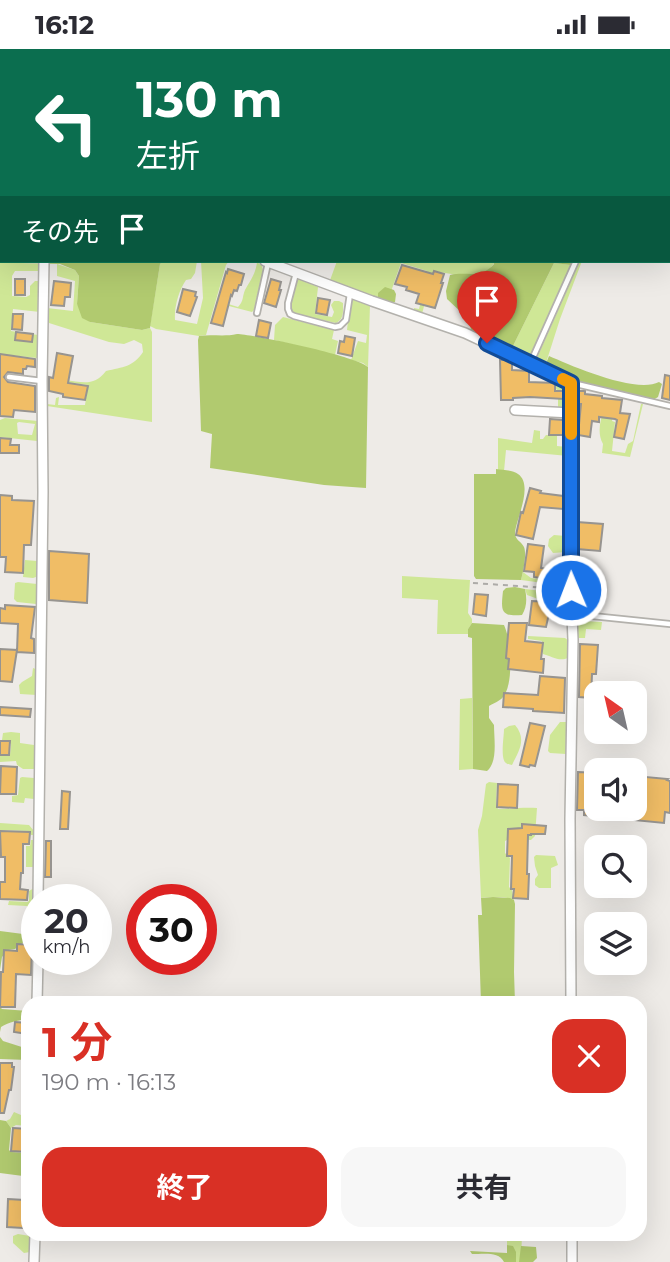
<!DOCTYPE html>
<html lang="ja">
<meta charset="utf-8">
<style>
body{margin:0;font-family:Montserrat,"Noto Sans JP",sans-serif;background:#f7f7f7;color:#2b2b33;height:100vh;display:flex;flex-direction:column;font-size:26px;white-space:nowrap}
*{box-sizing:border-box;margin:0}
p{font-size:23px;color:#7c7c81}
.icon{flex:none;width:38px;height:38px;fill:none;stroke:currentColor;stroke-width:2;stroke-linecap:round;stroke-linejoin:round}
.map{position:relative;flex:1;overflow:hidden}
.sheet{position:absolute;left:21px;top:947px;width:626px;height:245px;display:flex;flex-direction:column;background:#fff;border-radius:21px;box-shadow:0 7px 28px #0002}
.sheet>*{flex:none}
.banner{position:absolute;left:0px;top:0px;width:670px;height:214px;box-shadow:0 7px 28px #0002;background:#0b6e4f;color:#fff;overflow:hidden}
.needle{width:46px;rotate:326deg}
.buttons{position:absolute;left:584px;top:632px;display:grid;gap:14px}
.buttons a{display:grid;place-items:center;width:63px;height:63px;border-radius:14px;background:#fff;box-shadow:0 7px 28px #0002;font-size:35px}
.speed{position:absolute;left:21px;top:835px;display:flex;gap:14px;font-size:35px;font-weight:700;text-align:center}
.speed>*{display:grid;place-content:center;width:91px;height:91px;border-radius:50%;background:#fff;box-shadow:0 7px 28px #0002;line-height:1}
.speed small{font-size:18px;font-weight:400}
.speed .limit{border:10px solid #d22;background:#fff;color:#111}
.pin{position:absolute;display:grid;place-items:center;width:60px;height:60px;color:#fff;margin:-72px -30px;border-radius:50% 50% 50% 0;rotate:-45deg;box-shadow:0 0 7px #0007}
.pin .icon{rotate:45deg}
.me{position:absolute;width:77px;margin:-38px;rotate:359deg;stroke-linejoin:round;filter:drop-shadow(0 0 5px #0008)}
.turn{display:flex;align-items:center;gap:24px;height:147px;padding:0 21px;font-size:32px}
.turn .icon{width:91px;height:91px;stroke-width:2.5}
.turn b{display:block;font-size:49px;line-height:60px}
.then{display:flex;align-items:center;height:66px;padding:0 21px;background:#0003;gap:14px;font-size:26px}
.round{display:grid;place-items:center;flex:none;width:74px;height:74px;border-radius:21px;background:#f7f7f7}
.overview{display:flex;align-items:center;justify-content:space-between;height:119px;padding:0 21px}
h1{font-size:42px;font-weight:700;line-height:52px;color:#d93025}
.primary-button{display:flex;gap:14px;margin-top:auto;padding:14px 21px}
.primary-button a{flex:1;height:80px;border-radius:21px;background:#d93025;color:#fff;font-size:28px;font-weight:700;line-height:80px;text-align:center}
.primary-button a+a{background:#f7f7f7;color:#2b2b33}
.status{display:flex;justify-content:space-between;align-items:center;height:49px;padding:0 35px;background:#fff;direction:ltr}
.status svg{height:19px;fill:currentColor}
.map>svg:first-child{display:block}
.green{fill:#cfe796;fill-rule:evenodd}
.forest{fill:#b1ca6f}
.building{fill:#f0bd66;stroke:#979490;stroke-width:2}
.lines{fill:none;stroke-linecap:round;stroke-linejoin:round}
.service-casing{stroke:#b3b1ac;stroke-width:8}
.minor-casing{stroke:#b3b1ac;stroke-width:12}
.path{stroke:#adaba8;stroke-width:2;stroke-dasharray:5 5;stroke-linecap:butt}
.service{stroke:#fff;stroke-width:4.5}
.minor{stroke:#fff;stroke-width:9}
.route-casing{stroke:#114b97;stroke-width:18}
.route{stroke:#1a73e8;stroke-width:12}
.slow{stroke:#f59e0b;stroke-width:12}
</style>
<div class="status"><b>16:12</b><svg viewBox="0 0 49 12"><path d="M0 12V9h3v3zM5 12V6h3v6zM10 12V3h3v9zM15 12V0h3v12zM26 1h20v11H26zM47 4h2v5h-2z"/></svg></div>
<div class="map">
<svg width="670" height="1213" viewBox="0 0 670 1213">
<rect width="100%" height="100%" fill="#eeebe7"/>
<path class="green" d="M445 0H594L598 2H445Z
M2 196V212H21L22 214 40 215V221L38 222H15L12 227V247L26 248 30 246V237L35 232H41L40 263 13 260 11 282 38 286 37 309 0 305V207L2 206Z
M163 212 181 214 184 212H197L195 224 191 230 186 231C179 241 174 258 175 271L197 275 203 249 201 212H229L226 216 206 286 199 287 156 280 150 277 160 215Z
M337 212H493L494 214C492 217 489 221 486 223 474 229 447 225 435 222L433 223 422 265 414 262V259L419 260 428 225 427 222 401 214 387 254 329 234Z
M580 212H582L560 270 545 317 536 314V311Z
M257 213 262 217 263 222 254 261 252 263 225 256V254L238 258C244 252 242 248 245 241 250 232 256 224 257 213Z
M554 214 571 216 557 251 530 308H526L507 301H511Z
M57 215 75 221 79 227 77 255 90 273 142 281 150 279 152 283V373L47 357V355L55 356 56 349 59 348 58 356H85L88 336 64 333 65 331C82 333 94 338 106 322 123 318 133 318 143 303L142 295 134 291 124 295 109 293 49 274 47 271V259L73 262 75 232 57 227Z
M299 230 318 238 315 265 332 268 334 263 331 256 334 252H339L343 254C343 263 344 270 336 274L295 265C286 256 293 243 296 231Z
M354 250 370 256 368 318 363 314 351 311 358 292 366 294 367 286 347 281 350 254Z
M283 268 334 281 332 290 338 292 335 306 274 291 275 276Z
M542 325C567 337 568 331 568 360L558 359V342L556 340V335L542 327Z
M641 355H643L630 408 602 404 603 395C597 385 600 371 604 361L614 360 612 372 615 373 612 402 625 404 628 395 633 392Z
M5 369 38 372 37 392 0 388V371ZM19 373 35 375 32 386 18 385 17 374Z
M534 381 540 382V390H543L546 386 557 387V397L567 398 568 407 506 401 504 422 498 421V389L532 394Z
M554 486 566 487V503L553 504 548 497 549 490Z
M25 511 37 512 36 528 33 529 23 528Z
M563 514 567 517 566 537 521 531 523 523 531 529 556 532 557 521 549 519 550 516Z
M402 527 470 531 468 564 472 570V574L468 580V585H437L438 551 402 549Z
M18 533 37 535 36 555 17 553 14 550 15 534Z
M525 540 567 545V569L558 568 552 555 527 546Z
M582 572 602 573 601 581 586 580 585 589H577C577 582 575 575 582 572Z
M528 587 565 589 569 592 568 609C559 613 551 607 543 605L542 592 528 590Z
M33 619 38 621 37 646 20 645 19 636 22 633 32 627Z
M472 649 473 720 459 721 460 650Z
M560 673H567L566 705 550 704 548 702 550 686Z
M515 676C527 690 519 702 512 716 510 715 508 716 506 714 500 710 504 688 504 680L509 677Z
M11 683 20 684V694L34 696V720H23L17 716 16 712 0 713V707L10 706 11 695 8 691H2L3 684Z
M22 728 34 729V750L25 749 24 754 12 753V747L18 746 20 729Z
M489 733 497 734 496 756 498 760C512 760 523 758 537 759L535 787 531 791 509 790 505 792V804L510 809 509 838 512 841 514 851C504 847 491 848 481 849L478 781 482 767 486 735Z
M0 774 29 776 34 782V786H31L29 782 0 781Z
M31 791H34V818H26V797H30Z
M536 806 555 807 558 816 551 819V839H539L535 836V830L538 826 535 817 534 808Z
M34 839 33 893 25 892V888L23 885H26L27 857 8 856 9 852 27 853 29 852V842Z
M14 1063 28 1069V1077L16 1076 11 1079 6 1072 10 1070Z
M18 1185 30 1187V1203L24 1204 13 1194V1187Z
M507 1185H522L521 1213H515L511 1198 507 1196Z"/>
<path class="forest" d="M594 0H669L670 2V123H668V2H598Z
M21 212H163L160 215 150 279 142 281 90 273 82 269 77 255 79 227 75 221 60 215 22 214Z
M493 212H573L571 216 554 214 511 301H507L472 284 469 273 463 265 447 250 446 242 450 226C468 222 480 231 494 215Z
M385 238 394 241 396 245 395 253 392 254 382 253 378 249V244Z
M237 285C257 286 356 307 368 318L366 439 324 436 210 419 212 385 201 382 198 291 199 287C212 285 224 288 237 285Z
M549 307C572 317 636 345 659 333L662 335 658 348 653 351 572 332 545 317Z
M496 420C503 421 513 421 518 425 534 436 516 470 515 484 515 491 521 492 524 498 527 505 523 524 521 531L476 530 474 527V425H496Z
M515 538 525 540C527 549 527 558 522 566 500 568 501 561 503 542L506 539Z
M472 574 504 576C511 591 513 628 506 643 503 651 496 653 489 657V669L494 676C494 690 498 713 487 722L473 720 472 589 468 588V580Z
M493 848 510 849 514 851 515 855 514 923 515 954H481L478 866H482L481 849Z
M0 882 23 885 25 888V892L15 900 8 901 2 908 0 921Z
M0 958 2 960 28 962V970C19 971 9 973 1 978L0 983Z
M0 988 3 992 28 1000V1011L0 1010Z
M0 1071 6 1072 11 1079 9 1101 11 1103 28 1104V1122L23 1127 0 1124Z
M507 1196 513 1197 516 1203V1213H504C499 1202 483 1205 472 1205L470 1202 507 1204Z
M521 1197 536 1198 537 1209 533 1213H519Z"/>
<path class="building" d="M402 216 433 225 434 222 444 225 441 234H443L435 259 416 254 419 245 406 241 407 238 395 235Z
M228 220 244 225 241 236H239L237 242 234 241 232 247 231 246 223 277 211 274 226 223 227 224Z
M15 230H25V246H15Z
M271 230 281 233 279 241H281L276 258 264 254Z
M54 232 71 234 70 248H65L64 257 51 256Z
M183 240 196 243 195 247 197 248 190 267 177 263Z
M318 249 330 251 327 266 316 264Z
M13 265H23L22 281 12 280Z
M485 268 496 272 491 282 481 277Z
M259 271 271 274 268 289 256 287Z
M16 283 33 285 32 293 15 291Z
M345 287 355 289 352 307 338 304 340 292 344 293Z
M57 304 73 307 68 334 88 337 85 351 63 348V345L49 342V328L53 329Z
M0 305 35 310V318L27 317 26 320H23V325L8 323 4 328 8 333 35 337V363L14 361 13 368 0 367Z
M500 311H506L512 314V321L529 322V333L555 334V342H564V350L530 348 513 349V351H501Z
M665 326 670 327V351L662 349Z
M578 342H585V345L602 347V349L622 351 620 364 630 365 624 390 614 388 617 371 615 370 599 368V373L592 372 590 388 578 386 581 355H578Z
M550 370 563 371V386H549Z
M0 389 11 390 10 396H19V404H0Z
M530 439 541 442 540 444 563 447V460L540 458 533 490 516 486 521 463 523 464Z
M0 446 12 447V451L34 452 31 496H24L23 524 5 523 6 508H0Z
M577 473 603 475 600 502 577 500Z
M528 495 544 497 541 519 555 521 553 531 534 528V523L524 522Z
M49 502 89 505 87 554 49 551Z
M475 545 488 546 486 567 473 565Z
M532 552 548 553 547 559 550 560 546 578 529 576Z
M5 556 35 558 31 589 34 590V604L17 603 18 575 0 574V559L5 560Z
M509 574H527L525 592 543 594 541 610H544L543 624 508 620 509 610 506 609Z
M580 595 598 596 596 625H592L591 649 579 648Z
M0 600 17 601 12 633 0 632Z
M540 627 565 629 564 664 533 662V660L503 658 504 644 538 646Z
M0 658 31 660 30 668 0 666Z
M530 674 545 677 535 717 530 716 529 718 520 716Z
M0 692H10L9 706H0Z
M1 717 17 718 16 745H0Z
M578 723 597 724V760H635V727L668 730 667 731 670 732V764L665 763 664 774 584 766V761H577Z
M498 735 518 736 517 759 497 758Z
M62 742 70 743 68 780H60Z
M522 775 546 777 545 785H531V786H528L527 825H529L528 850 513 849 514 840H511L512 807H507L508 780 522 779Z
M0 782 30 783 29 795H23V824H21L20 840 28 841 27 851 0 850V833H5V808H1Z
M46 792H51V828H45Z
M17 895 32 896 31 926 16 925 15 958H0L1 923H3L4 901 17 902Z
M15 973 28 974V985L14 983Z
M0 1014H12V1018H14L11 1041H9L4 1064H0Z
M13 1079 28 1080V1103L11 1102Z
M8 1150 24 1151 23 1165H26L23 1179 7 1178Z"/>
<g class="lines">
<g class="service-casing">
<path id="service" d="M296 224 288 254V260L290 265 294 267 335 278 340 277 346 271 350 245
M257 264 268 214
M530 315 576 212
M9 328 42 332
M572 334 670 357
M573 565 670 575"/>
</g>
<g class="minor-casing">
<path id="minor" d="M0 175H2
M668 180H670
M265 212 372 252 465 284 571 334 570 520 573 591 570 770 571 954
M515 361 571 364
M38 850 43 443 42 332 44 212
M37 954 38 910
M572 1185V1213
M34 1213 35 1185"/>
</g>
<path class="path" d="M232 0V2
M473 534 562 540"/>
<use href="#service" class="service"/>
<use href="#minor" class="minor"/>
</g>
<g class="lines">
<g class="route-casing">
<path id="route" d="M487 294 571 334V541"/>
</g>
<use href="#route" class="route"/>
<path class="slow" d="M563 330 571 334V385"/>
</g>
</svg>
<div class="buttons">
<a><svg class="needle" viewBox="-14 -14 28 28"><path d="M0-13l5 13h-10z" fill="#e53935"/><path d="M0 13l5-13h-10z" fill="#7c7c81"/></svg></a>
<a><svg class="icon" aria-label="sound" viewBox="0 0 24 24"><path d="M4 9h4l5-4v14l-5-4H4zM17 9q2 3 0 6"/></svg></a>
<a><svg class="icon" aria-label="search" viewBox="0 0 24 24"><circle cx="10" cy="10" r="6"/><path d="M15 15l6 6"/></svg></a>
<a><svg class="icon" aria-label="layers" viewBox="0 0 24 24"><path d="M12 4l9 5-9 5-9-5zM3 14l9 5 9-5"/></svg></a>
</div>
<div class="speed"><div>20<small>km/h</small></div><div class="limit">30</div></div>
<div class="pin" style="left:487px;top:294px;background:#d93025"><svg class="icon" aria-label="arrive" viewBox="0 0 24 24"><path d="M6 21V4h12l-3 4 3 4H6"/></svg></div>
<svg class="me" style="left:571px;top:541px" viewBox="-20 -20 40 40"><circle r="17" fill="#1a73e8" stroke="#fff" stroke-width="3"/><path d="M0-11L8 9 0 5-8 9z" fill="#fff"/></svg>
<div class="banner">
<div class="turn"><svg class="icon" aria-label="left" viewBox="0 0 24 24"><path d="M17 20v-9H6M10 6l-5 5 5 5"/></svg><div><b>130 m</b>左折</div></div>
<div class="then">その先<svg class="icon" aria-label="arrive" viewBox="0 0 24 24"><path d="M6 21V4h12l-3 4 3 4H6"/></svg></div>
</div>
<section class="sheet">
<div class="overview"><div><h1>1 分</h1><p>190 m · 16:13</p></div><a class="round" style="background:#d93025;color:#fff"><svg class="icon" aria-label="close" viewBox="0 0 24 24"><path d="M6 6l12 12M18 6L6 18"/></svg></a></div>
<div class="primary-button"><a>終了</a><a>共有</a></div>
</section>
</div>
